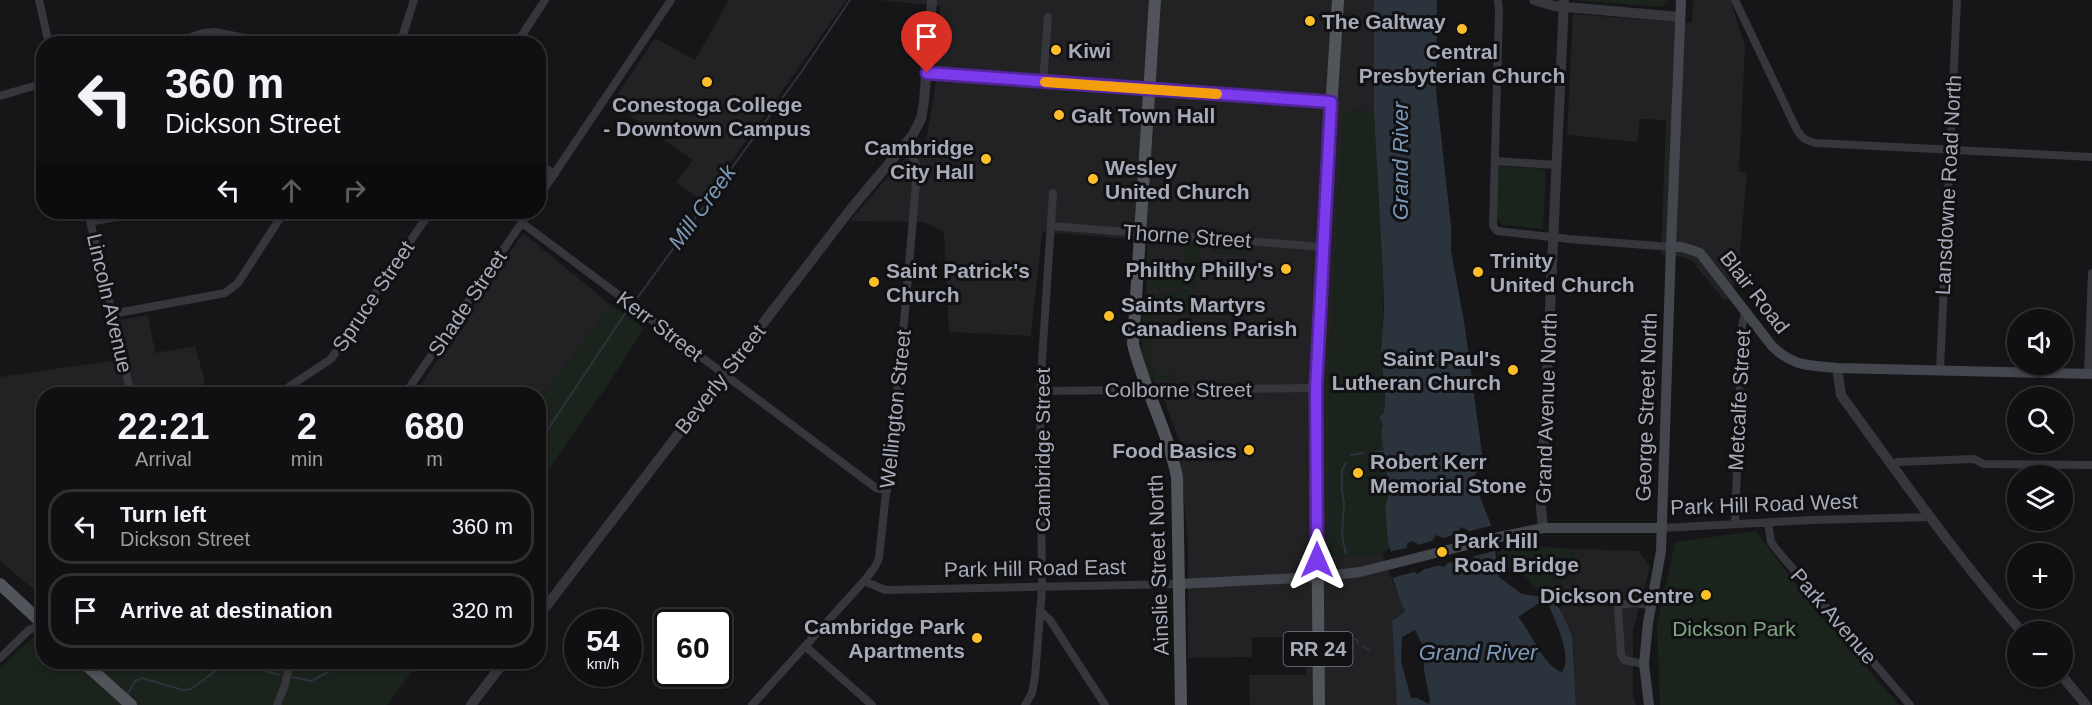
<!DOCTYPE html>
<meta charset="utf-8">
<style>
body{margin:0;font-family:Helvetica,sans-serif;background:#19191b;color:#f1f3f6;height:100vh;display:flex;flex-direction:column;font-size:22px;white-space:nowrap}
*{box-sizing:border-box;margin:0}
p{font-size:20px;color:#9c9d9f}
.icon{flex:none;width:33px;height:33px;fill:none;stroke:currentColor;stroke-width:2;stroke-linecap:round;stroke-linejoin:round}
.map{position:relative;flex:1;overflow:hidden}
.sheet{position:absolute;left:36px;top:387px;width:510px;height:282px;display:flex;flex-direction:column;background:#101012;border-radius:24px;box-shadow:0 3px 9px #0003,0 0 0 2px #303032}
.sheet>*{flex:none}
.guide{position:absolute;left:36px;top:36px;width:510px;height:183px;border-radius:24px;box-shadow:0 3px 9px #0003,0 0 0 2px #303032;background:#101012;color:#f1f3f6;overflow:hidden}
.controls{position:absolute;left:2007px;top:309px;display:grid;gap:12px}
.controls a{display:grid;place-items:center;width:66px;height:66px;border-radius:50%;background:#101012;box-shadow:0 3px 9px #0003,0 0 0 2px #303032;font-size:30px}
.speed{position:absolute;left:564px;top:609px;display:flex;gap:12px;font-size:30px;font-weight:700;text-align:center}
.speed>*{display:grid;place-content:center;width:78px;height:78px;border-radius:50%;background:#101012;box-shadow:0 3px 9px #0003,0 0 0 2px #303032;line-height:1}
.speed small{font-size:15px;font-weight:400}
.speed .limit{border:3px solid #111;border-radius:9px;background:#fff;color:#111}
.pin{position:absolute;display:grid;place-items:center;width:51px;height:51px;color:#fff;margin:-62px -26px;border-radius:50% 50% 50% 0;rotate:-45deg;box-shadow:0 0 6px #0007}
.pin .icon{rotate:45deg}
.me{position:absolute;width:66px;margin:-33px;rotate:0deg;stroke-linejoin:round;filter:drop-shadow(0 0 4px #0008)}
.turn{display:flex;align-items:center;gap:21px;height:126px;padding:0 30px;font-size:27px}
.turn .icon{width:78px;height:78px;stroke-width:2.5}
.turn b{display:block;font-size:42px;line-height:51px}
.lanes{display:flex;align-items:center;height:57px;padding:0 30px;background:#0003;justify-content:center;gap:30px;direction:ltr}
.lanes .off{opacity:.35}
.eta{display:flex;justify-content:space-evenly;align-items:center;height:102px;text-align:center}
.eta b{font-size:36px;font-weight:700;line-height:42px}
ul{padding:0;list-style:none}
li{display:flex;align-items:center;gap:18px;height:75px;margin:0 12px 9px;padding:0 18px;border:3px solid #303032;border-radius:24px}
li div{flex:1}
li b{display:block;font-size:22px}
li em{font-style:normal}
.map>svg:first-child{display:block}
.built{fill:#222225}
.green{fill:#1b231d}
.water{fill:#2b343c;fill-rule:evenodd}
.pier{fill:#161618}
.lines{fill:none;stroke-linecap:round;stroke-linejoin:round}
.stream{stroke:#2b343c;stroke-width:2}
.minor{stroke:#36373d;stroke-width:8}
.tertiary{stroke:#36373d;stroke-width:10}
.secondary{stroke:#44464d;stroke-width:10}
.primary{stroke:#52545c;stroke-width:12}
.route-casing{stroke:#51269a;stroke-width:15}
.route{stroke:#7c3aed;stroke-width:10}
.slow{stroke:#f59e0b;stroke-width:10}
.poi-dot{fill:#fcbe29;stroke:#111113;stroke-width:2}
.labels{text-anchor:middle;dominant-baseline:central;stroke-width:6;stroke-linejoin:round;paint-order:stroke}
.shield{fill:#111113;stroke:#7a7d87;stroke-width:1.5}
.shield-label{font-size:20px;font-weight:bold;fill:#a7abb9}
.poi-label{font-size:21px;font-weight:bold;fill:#a7abb9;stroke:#111113;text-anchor:start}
.street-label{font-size:21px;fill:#a7abb9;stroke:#111113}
.park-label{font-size:21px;fill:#7da581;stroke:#111113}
.water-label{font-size:22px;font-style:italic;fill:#7c98b6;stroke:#111113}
</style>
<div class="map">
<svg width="2092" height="705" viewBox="0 0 2092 705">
<rect width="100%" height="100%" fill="#161618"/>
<path class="built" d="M729 0H847L703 201 676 182 693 160 612 103 655 38 695 60Z
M878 0H1374V112L1344 111 1328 389 1330 556 1382 554 1405 612 1392 621 1398 705H1250L1249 675H1306L1305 637H1252V657L1188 658V544L1179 441 1165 402 1145 363 1147 240 1042 232 1031 336 949 332 944 232 924 222 850 221 900 163 926 141 936 83 940 6Z
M1693 0H1732V6L1745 46 1739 171 1747 173 1738 272 1730 298 1724 300 1692 261 1684 257 1661 255 1666 120 1640 119 1637 142 1567 135 1573 14 1692 23Z
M523 233 611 305 539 400 538 394H439L422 383Z
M148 315 155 353 195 346 205 382 195 394H44L43 597 0 561V377L116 360 107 322Z
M1574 549 1638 551 1650 566 1633 631V696L1636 705H1576L1572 635 1560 609 1570 602 1561 582 1572 581Z"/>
<path class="green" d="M1574 0H1669L1662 7Z
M1344 111 1374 112 1383 275 1382 376 1385 397 1384 414 1379 417 1383 425 1381 432 1389 492 1385 508 1388 542 1390 548 1382 554 1329 556 1328 389Z
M1499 166 1546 169 1543 229 1502 225 1497 218Z
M1187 244 1202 245 1200 272 1196 276 1195 287 1155 288 1145 277 1147 257 1169 259V262H1185Z
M1213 245 1245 248 1244 256 1211 253Z
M1172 290H1190L1188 312 1160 310 1159 315 1153 317 1151 365 1156 367V375H1174L1175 369 1177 370 1174 380H1156L1150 378C1137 353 1142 327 1144 299Z
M1191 295H1198L1196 319 1189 317Z
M611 305 644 328 609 383 539 483V400Z
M422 383 439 394H414Z
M1756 531 1804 595 1899 705H1660L1657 624 1675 542Z
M1536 546 1574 549 1572 582H1561L1570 602 1560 609 1553 590C1535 595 1532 581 1520 571 1516 568 1511 568 1506 567L1497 553 1502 549Z
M43 628 44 662H419L387 705H0V668Z"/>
<path class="water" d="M1374 0H1437L1436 90 1451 226V251L1464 321 1483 461 1473 479 1491 525 1499 577 1522 594 1549 598 1560 609 1572 635 1576 705H1397L1392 621 1405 612 1403 606H1402L1393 578 1398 576 1388 542 1385 508 1389 492 1381 432 1383 425 1379 417 1384 413 1385 397 1381 353 1384 310 1383 275 1374 112ZM1461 527 1468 530 1474 557 1470 560 1465 559 1457 533ZM1436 535 1443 538 1448 563 1444 567 1440 566 1432 541ZM1413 541 1417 544 1423 570 1418 574 1414 572 1407 547V543ZM1539 603 1549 605C1555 622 1573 656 1562 672 1544 667 1530 630 1518 617ZM1415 630 1424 648V670L1430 700 1429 704 1417 698H1411L1401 661 1402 637Z"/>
<path class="pier" d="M1494 525 1498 550 1391 578V577L1395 575 1389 552 1410 547 1418 571 1414 546 1435 540 1444 564 1445 563 1440 539 1460 533 1468 557H1469L1466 532Z"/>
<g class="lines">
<path class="stream" d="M638 297 802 71 850 0
M538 444 626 312
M1376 452 1385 451
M1370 453H1374
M1351 455 1363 453
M1346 554 1342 535 1344 504 1342 490V470L1346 463
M1356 639 1358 643
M1363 646 1369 650
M291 677 311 681 328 672 334 662
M127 695 135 681 142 678 183 690 191 689 228 662H236L279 675"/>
<path class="minor" d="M39 0 49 44
M1498 0 1499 11 1493 226 1497 231 1569 239 1671 247
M1735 0 1797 130C1802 138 1806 141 1816 143L2092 157
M170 44 203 33 215 32 276 44
M400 44 414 0
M516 44 545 0
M1043 82 1048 17
M0 96 44 83
M1495 161 1557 165
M538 164 555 174
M538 198 671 0
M88 212 131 394
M90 222 140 212
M521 222 876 488 887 491
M1051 226 1324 247
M112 314 225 293 238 283 284 212
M1940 370 1957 0
M2088 373 2092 273
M1040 391 1316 388
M280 394 290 386 331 359 430 212
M405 394 529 212
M1891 464 1898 462 1974 459 1984 464 2092 465
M1768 523 1771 542 1776 549 1910 705
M1735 524 1742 326 1745 313
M1662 528 1812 520 1931 517
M864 581 885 590 1179 584
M1040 611 1050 620 1105 705
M805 646 872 705
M0 658 29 630 44 624
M1644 664 1624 660 1621 655 1618 605 1637 603 1652 606
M277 705 285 685 290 662
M752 705 864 581 875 567 879 558 903 334 917 172 916 164 906 145
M1025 705 1032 693 1035 677 1042 588 1040 391 1053 193"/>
<path class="tertiary" d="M1534 0 1554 6 1680 17
M927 73 1331 102
M1837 368 1841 395C1899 475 1957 557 2022 632
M1543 528 1541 508 1564 0
M538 617 850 210 912 136 921 119 924 102 932 0
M2062 676 2086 705
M471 705 504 662"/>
<path class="secondary" d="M1671 247H1682L1700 253 1772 346C1793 367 1809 365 1837 368L2092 374
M1179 584 1317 577 1360 572 1499 537 1543 528H1662
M1649 705 1644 664 1648 623 1661 551 1671 247 1681 0"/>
<path class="primary" d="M1155 0 1133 344C1144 389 1168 431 1177 477L1181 705
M0 584 44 625
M83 662 131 705
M1319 705 1316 388 1326 191 1338 0"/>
</g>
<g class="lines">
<g class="route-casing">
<path id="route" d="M927 73 1331 102 1316 388 1317 560"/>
</g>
<use href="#route" class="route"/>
<path class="slow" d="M1045 82 1217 94"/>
</g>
<g class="poi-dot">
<circle cx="1310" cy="21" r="6"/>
<circle cx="1462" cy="29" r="6"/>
<circle cx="1056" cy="50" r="6"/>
<circle cx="707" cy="82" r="6"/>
<circle cx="1059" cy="115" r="6"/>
<circle cx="986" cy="159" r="6"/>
<circle cx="1093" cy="179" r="6"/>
<circle cx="1286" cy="269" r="6"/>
<circle cx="1478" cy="272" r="6"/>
<circle cx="874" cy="282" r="6"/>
<circle cx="1109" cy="316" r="6"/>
<circle cx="1513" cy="370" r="6"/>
<circle cx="1249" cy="450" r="6"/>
<circle cx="1358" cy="473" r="6"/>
<circle cx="1442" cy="552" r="6"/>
<circle cx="1706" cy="595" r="6"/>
<circle cx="977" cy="638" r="6"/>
</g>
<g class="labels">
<rect class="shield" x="1283.5" y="632" width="69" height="34" rx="4.5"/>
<g class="shield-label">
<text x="1318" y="649">RR 24</text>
</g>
<g class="poi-label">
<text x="1322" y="21">The Galtway</text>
<text x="1068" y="50">Kiwi</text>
<text x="1462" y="51" text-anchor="middle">Central<tspan x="1462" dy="24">Presbyterian Church</tspan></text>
<text x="707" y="104" text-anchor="middle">Conestoga College<tspan x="707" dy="24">- Downtown Campus</tspan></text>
<text x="1071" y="115">Galt Town Hall</text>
<text x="974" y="147" text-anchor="end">Cambridge<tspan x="974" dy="24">City Hall</tspan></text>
<text x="1105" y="167">Wesley<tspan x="1105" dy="24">United Church</tspan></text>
<text x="1490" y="260">Trinity<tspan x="1490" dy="24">United Church</tspan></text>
<text x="1274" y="269" text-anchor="end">Philthy Philly's</text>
<text x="886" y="270">Saint Patrick's<tspan x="886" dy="24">Church</tspan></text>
<text x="1121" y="304">Saints Martyrs<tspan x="1121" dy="24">Canadiens Parish</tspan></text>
<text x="1501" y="358" text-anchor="end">Saint Paul's<tspan x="1501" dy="24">Lutheran Church</tspan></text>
<text x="1237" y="450" text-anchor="end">Food Basics</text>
<text x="1370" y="461">Robert Kerr<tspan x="1370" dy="24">Memorial Stone</tspan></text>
<text x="1454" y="540">Park Hill<tspan x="1454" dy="24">Road Bridge</tspan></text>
<text x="1694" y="595" text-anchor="end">Dickson Centre</text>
<text x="965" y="626" text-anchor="end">Cambridge Park<tspan x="965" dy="24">Apartments</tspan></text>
</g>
<g class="street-label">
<text transform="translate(1948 185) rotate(-87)">Lansdowne Road North</text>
<text transform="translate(1187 236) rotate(4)">Thorne Street</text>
<text transform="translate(1755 292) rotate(52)">Blair Road</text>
<text transform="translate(373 296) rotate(-56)">Spruce Street</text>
<text transform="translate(110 303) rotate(77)">Lincoln Avenue</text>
<text transform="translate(467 303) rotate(-56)">Shade Street</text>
<text transform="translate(660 326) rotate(37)">Kerr Street</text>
<text transform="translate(720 379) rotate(-52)">Beverly Street</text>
<text x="1178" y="389">Colborne Street</text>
<text transform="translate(1739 400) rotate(-87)">Metcalfe Street</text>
<text transform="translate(1646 407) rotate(-88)">George Street North</text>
<text transform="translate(1546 408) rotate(-88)">Grand Avenue North</text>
<text transform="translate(895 409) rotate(-84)">Wellington Street</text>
<text transform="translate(1042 450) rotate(-90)">Cambridge Street</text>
<text transform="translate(1764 504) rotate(-2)">Park Hill Road West</text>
<text transform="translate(1158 565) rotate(-92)">Ainslie Street North</text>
<text transform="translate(1035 568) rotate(-1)">Park Hill Road East</text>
<text transform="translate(1834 616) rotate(49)">Park Avenue</text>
</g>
<g class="park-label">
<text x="1734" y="628">Dickson Park</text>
</g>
<g class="water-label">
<text transform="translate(1400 161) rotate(-90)">Grand River</text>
<text transform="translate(702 207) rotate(-54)">Mill Creek</text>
<text x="1478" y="652">Grand River</text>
</g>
</g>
</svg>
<div class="controls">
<a><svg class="icon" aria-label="sound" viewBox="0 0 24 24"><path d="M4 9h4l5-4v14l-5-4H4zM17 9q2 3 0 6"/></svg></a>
<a><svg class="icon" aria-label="search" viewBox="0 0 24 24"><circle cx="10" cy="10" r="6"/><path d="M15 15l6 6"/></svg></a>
<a><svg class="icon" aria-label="layers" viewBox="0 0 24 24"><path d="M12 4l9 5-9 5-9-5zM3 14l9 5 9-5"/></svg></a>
<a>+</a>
<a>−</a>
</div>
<div class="speed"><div>54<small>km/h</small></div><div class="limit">60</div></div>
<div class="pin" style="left:927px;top:73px;background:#d93025"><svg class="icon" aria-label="arrive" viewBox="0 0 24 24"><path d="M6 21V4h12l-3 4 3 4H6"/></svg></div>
<svg class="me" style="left:1317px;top:560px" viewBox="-20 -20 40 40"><path d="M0-17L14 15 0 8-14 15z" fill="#7c3aed" stroke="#fff" stroke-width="4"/></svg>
<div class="guide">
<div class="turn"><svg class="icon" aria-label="left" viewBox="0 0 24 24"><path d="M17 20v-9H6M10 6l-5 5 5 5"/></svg><div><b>360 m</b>Dickson Street</div></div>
<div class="lanes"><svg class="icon" aria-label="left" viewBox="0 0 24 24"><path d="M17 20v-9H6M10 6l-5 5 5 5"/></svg><svg class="icon off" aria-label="ahead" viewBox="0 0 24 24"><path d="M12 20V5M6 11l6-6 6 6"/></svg><svg class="icon off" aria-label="right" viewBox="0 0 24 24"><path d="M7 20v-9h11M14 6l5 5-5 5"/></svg></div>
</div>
<section class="sheet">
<div class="eta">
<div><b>22:21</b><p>Arrival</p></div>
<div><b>2</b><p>min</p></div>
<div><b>680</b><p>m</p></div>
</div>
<ul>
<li><svg class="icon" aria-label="left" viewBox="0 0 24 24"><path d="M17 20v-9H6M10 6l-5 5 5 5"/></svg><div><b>Turn left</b><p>Dickson Street</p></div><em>360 m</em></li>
<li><svg class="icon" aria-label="arrive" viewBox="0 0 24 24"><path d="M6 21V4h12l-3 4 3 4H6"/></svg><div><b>Arrive at destination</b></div><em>320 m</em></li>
</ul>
</section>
</div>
